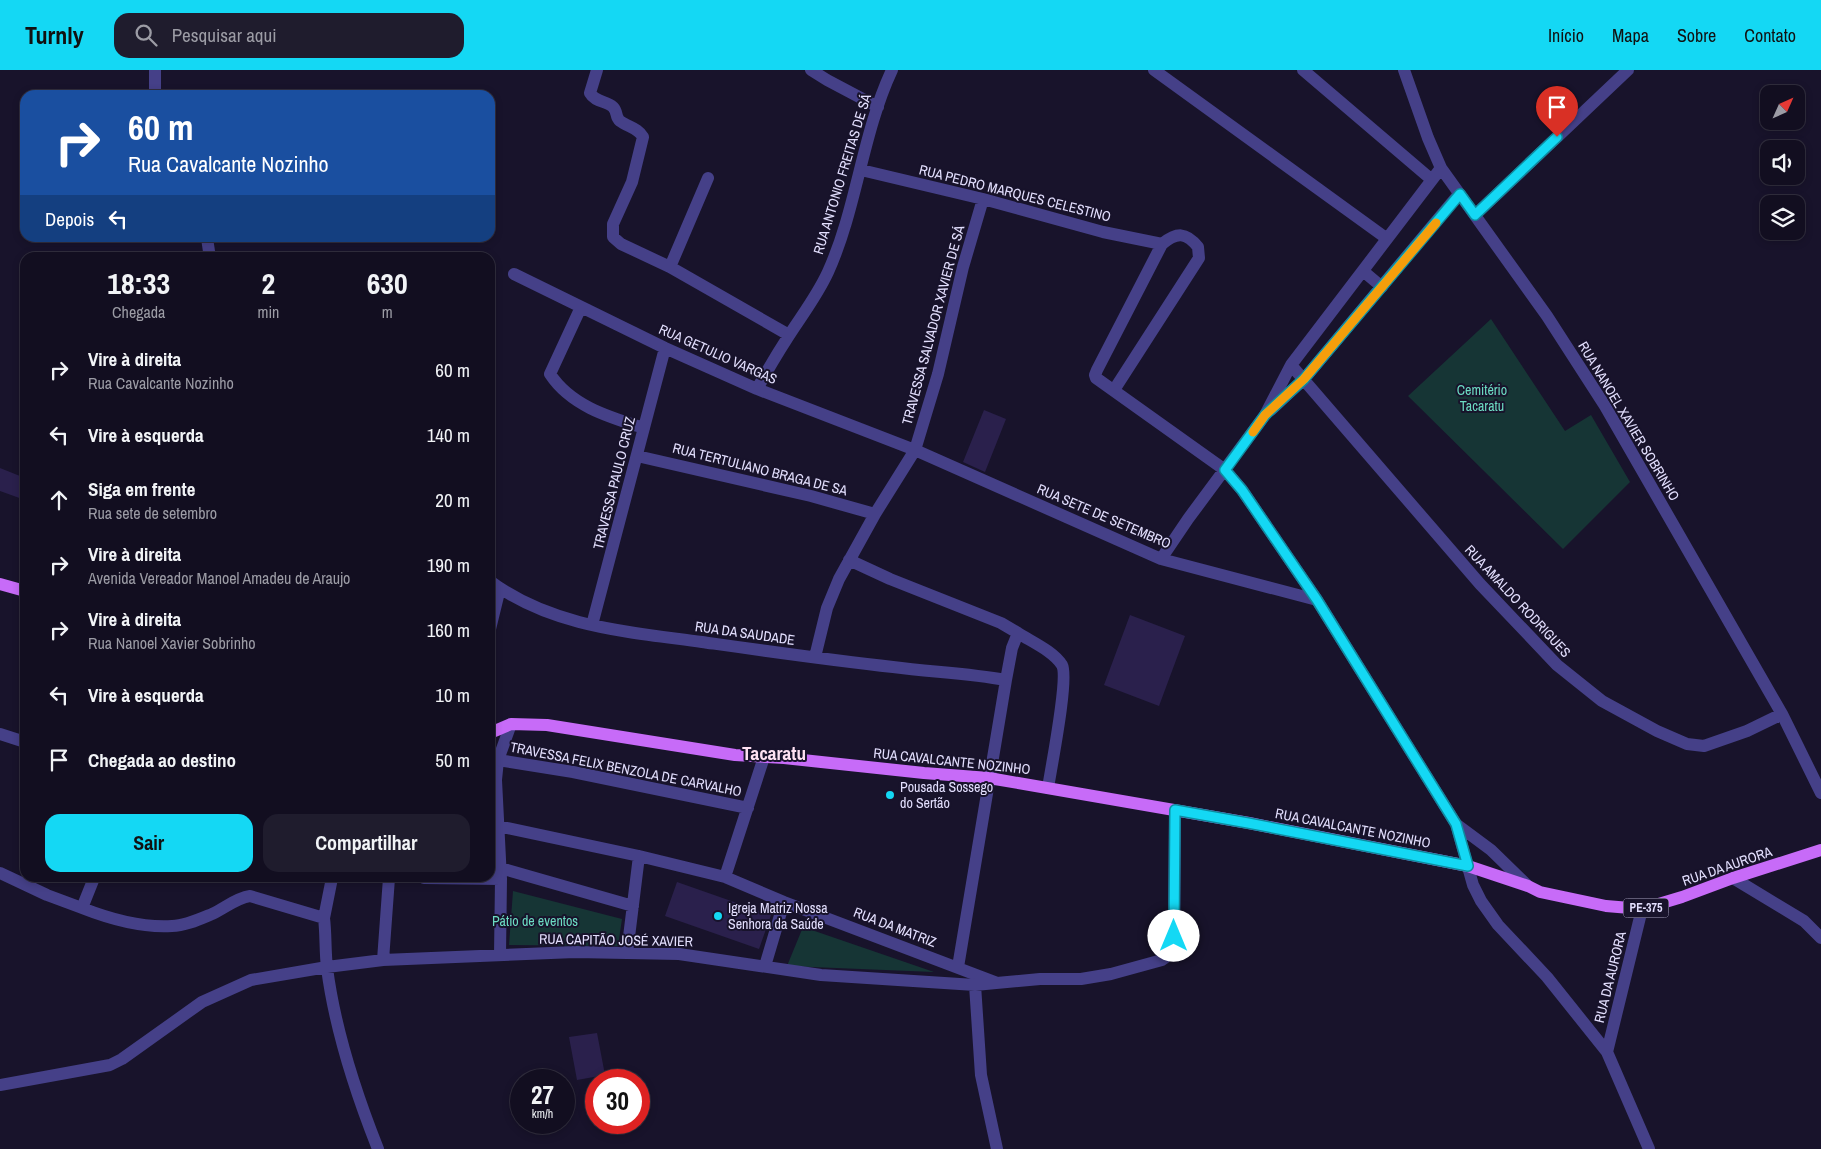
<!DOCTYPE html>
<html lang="pt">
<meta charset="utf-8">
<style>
body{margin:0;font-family:"Archivo Narrow",sans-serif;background:#1f1c2d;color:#f1f3f6;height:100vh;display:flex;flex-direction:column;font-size:19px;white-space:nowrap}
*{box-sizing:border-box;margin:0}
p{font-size:16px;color:#9c9ca5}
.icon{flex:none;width:28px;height:28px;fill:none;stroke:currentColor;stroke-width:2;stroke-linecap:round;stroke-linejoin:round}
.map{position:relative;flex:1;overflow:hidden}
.drawer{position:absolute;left:20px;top:182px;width:475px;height:630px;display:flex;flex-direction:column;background:#120e20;border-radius:15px;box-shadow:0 2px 8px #0003,0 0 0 1px #312e3e}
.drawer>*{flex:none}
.hud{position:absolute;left:20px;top:20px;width:475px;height:152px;border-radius:15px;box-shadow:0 2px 8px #0003,0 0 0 1px #312e3e;background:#1a4fa0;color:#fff;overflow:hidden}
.needle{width:32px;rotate:45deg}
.buttons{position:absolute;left:1760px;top:15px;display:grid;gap:10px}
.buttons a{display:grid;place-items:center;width:45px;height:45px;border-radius:10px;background:#120e20;box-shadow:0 2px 8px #0003,0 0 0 1px #312e3e;font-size:25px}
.speed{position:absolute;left:510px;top:999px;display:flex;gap:10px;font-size:25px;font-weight:700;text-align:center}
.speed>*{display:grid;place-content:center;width:65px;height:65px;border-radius:50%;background:#120e20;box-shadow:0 2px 8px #0003,0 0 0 1px #312e3e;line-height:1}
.speed small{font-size:12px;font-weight:400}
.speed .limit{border:8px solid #d22;background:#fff;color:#111}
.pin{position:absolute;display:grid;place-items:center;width:42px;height:42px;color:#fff;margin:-51px -21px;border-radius:50% 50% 50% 0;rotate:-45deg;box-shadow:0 0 5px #0007}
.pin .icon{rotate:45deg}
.me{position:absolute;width:55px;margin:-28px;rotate:0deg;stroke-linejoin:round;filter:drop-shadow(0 0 4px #0008)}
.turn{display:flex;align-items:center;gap:18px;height:105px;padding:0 25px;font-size:22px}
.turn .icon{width:65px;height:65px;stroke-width:2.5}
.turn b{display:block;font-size:35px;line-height:42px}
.then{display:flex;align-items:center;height:48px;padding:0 25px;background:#0003;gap:10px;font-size:19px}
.eta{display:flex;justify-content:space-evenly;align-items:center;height:85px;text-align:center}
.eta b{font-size:30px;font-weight:700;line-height:35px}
.primary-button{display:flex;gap:10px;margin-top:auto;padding:10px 25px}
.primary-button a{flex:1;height:58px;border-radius:15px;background:#14d8f4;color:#111;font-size:20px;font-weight:700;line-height:58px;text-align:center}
.primary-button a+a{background:#1f1c2d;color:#f1f3f6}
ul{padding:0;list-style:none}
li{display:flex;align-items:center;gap:15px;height:65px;padding:0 25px}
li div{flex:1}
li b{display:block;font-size:19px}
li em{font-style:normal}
header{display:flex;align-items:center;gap:30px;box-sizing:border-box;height:70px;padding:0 25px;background:#14d8f4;color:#111}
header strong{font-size:24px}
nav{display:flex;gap:28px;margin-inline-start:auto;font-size:18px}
.search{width:350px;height:45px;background:#1f1c2d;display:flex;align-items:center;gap:12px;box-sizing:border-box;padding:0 18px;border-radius:15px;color:#9c9ca5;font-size:19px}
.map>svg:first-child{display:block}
.green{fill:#163535}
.building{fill:#2a204c}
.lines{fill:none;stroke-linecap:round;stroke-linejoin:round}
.minor{stroke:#454088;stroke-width:12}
.primary{stroke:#c76bf8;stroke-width:12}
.route-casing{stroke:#0d8c9f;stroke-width:12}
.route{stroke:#14d8f4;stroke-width:9}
.slow{stroke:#f59e0b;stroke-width:9}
.poi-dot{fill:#14d8f4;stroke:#18132b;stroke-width:2}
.labels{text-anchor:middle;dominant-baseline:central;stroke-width:4;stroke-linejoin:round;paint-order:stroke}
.shield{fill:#18132b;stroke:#a6a2bf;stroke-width:1}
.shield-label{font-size:12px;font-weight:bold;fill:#e3dffe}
.street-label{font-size:14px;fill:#e3dffe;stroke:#18132b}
.park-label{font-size:14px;fill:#6cdcc3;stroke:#18132b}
.poi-label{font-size:14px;fill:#e3dffe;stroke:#18132b;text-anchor:start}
.district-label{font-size:19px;font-weight:bold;fill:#fee1f2;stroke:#18132b}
</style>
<header>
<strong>Turnly</strong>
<div class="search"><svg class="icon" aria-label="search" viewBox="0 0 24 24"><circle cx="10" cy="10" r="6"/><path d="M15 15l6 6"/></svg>Pesquisar aqui</div>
<nav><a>Início</a><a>Mapa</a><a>Sobre</a><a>Contato</a></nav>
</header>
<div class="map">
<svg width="1821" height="1079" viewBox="0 0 1821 1079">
<rect width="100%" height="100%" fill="#18132b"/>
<path class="green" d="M1491 249 1565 361 1591 345 1630 412 1563 479 1408 326Z
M513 821 622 849 618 876 509 875Z
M803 857 934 902 787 896Z"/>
<path class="building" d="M984 340 1006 349 985 402 963 392Z
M0 398 25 408V430L0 421Z
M1130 545 1185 566 1159 636 1104 615Z
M677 812 771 845 759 879 665 846Z
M597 963 605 1005 577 1010 569 967Z"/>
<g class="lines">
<path class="minor" d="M155 0V25
M597 0 590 23C595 32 606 31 613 37 618 42 615 47 620 51 628 57 638 58 643 67L632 112 613 154V167L621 174 670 197 789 265
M811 0 827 10 878 37
M1154 0 1386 168
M1303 0 1432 110
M1404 0 1428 68 1441 98 1547 246 1605 336 1782 644 1821 723
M861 100 983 129 1103 162 1162 174
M1475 145 1628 0
M207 168 210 188
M670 197 708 108
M1363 201 1382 217
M514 204 665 278 757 319 915 380 1161 489 1317 530
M581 237 550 304C571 336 609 347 644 358
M1291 295 1480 514 1557 595 1602 631 1657 661 1687 674 1704 676 1747 661 1782 644
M757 319C767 301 777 284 788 267 802 245 817 226 828 202 857 138 862 64 892 0
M1114 320 1199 188 1198 177C1186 162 1177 162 1162 174L1097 300 1095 305 1096 308 1225 400 1242 420 1317 530 1456 754 1473 815 1481 831 1498 855 1547 907 1607 982 1649 1079
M1271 340 1304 309 1459 124
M637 386 811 426 875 444
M1161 489 1188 449 1265 345 1291 295 1441 98
M849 490 890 509 1001 553 1018 563 1012 578 1006 610 958 897
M490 511C551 557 629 562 702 572 766 581 829 590 893 597 931 602 968 603 1006 610
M592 555 665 278
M490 559 500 518
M1018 563C1032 572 1053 581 1062 595 1069 608 1051 698 1048 718
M815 587 827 538 839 509 875 444 915 380 938 304 963 197 983 129
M0 664 25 672
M498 690 573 702 748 738
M1456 754 1491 780 1528 816
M498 756 639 786 725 807 784 832 995 912
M500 798 633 836
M0 803 47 825 82 838 94 808
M725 807 764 687
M424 808 501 809
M1733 808 1804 851 1821 868
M82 838C110 849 141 858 172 856 185 856 200 849 212 844 225 838 236 828 250 826L324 848C326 864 325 881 327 898 335 960 355 1021 378 1079
M324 848 332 808
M627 883 639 786
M500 885 501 809 496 710 498 690 511 654
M383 890 389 808
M765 896 784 832
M975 915 981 1005 997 1079
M1607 982 1642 839
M0 1015 110 995 122 989 202 932 251 910 327 897 383 890 575 882 679 884 821 905 975 915 1040 909H1081L1111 904 1162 890C1170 885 1172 875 1174 866L1175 740"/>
<path class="primary" d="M0 514 25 521
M490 663 511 654 547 655 735 685 784 688 924 703 989 708 1249 753 1468 796 1528 816 1540 822 1606 836 1642 839 1682 827 1733 808 1821 780"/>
</g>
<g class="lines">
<g class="route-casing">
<path id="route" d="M1174 866 1175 740 1248 753 1468 796 1456 754 1317 530 1242 420 1225 400 1265 345 1304 309 1460 124 1475 145 1557 67"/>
</g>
<use href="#route" class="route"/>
<path class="slow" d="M1253 362 1265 345 1304 309 1436 153"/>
</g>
<g class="poi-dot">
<circle cx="890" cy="725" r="5"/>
<circle cx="718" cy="846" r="5"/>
</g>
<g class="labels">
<rect class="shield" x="1623.5" y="828.5" width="45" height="19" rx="4"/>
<g class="shield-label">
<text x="1646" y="838">PE-375</text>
</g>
<g class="street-label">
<text transform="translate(842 104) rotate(-73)">RUA ANTONIO FREITAS DE SÁ</text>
<text transform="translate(1015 123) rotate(14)">RUA PEDRO MARQUES CELESTINO</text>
<text transform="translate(933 255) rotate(-75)">TRAVESSA SALVADOR XAVIER DE SÁ</text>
<text transform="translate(718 284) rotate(24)">RUA GETULIO VARGAS</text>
<text transform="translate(1629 351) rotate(59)">RUA NANOEL XAVIER SOBRINHO</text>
<text transform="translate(760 399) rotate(14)">RUA TERTULIANO BRAGA DE SA</text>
<text transform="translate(614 413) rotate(-76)">TRAVESSA PAULO CRUZ</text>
<text transform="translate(1104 446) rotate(23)">RUA SETE DE SETEMBRO</text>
<text transform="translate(1518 531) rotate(47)">RUA AMALDO RODRIGUES</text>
<text transform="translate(745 563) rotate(8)">RUA DA SAUDADE</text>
<text transform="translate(952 691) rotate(6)">RUA CAVALCANTE NOZINHO</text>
<text transform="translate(626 699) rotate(11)">TRAVESSA FELIX BENZOLA DE CARVALHO</text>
<text transform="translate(1353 758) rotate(11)">RUA CAVALCANTE NOZINHO</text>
<text transform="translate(1727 796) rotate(-19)">RUA DA AURORA</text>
<text transform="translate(895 857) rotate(21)">RUA DA MATRIZ</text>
<text transform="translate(616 870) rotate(1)">RUA CAPITÃO JOSÉ XAVIER</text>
<text transform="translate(1610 907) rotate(-76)">RUA DA AURORA</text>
</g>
<g class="park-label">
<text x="1482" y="320">Cemitério<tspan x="1482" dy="16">Tacaratu</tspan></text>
<text x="535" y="851">Pátio de eventos</text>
</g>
<g class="poi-label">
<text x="900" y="717">Pousada Sossego<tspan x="900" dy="16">do Sertão</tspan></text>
<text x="728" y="838">Igreja Matriz Nossa<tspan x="728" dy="16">Senhora da Saúde</tspan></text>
</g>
<g class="district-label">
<text x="774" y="683">Tacaratu</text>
</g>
</g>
</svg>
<div class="buttons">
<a><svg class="needle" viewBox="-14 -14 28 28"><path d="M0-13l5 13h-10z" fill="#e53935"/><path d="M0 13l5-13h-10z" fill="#9c9ca5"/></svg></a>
<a><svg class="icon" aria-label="sound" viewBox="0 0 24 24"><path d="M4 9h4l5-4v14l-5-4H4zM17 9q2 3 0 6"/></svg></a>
<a><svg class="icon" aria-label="layers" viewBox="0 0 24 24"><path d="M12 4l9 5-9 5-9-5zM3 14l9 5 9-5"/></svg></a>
</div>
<div class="speed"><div>27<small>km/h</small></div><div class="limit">30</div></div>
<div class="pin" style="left:1557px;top:67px;background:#d93025"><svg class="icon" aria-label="arrive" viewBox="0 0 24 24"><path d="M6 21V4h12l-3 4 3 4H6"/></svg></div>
<svg class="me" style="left:1174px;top:866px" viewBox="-20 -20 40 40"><circle r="19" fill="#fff"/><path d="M0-13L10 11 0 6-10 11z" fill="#14d8f4"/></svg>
<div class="hud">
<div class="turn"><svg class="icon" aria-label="right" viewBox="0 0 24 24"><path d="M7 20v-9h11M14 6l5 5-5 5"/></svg><div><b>60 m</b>Rua Cavalcante Nozinho</div></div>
<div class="then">Depois<svg class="icon" aria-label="left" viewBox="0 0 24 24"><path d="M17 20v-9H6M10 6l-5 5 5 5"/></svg></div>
</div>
<section class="drawer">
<div class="eta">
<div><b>18:33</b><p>Chegada</p></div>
<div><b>2</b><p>min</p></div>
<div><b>630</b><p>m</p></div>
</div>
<ul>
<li><svg class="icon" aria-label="right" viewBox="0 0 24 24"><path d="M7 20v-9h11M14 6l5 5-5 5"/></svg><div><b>Vire à direita</b><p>Rua Cavalcante Nozinho</p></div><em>60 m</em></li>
<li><svg class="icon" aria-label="left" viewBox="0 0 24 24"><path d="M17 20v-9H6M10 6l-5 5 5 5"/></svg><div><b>Vire à esquerda</b></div><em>140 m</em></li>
<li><svg class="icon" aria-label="ahead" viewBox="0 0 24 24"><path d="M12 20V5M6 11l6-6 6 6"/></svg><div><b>Siga em frente</b><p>Rua sete de setembro</p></div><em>20 m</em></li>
<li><svg class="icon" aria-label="right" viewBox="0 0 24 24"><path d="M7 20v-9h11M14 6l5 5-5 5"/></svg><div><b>Vire à direita</b><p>Avenida Vereador Manoel Amadeu de Araujo</p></div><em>190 m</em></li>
<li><svg class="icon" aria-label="right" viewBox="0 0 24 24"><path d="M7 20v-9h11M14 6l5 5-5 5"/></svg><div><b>Vire à direita</b><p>Rua Nanoel Xavier Sobrinho</p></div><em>160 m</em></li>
<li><svg class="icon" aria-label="left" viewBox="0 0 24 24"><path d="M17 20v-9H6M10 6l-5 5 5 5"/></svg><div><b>Vire à esquerda</b></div><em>10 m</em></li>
<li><svg class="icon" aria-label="arrive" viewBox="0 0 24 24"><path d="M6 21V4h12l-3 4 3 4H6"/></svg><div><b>Chegada ao destino</b></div><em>50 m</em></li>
</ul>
<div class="primary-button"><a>Sair</a><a>Compartilhar</a></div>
</section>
</div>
